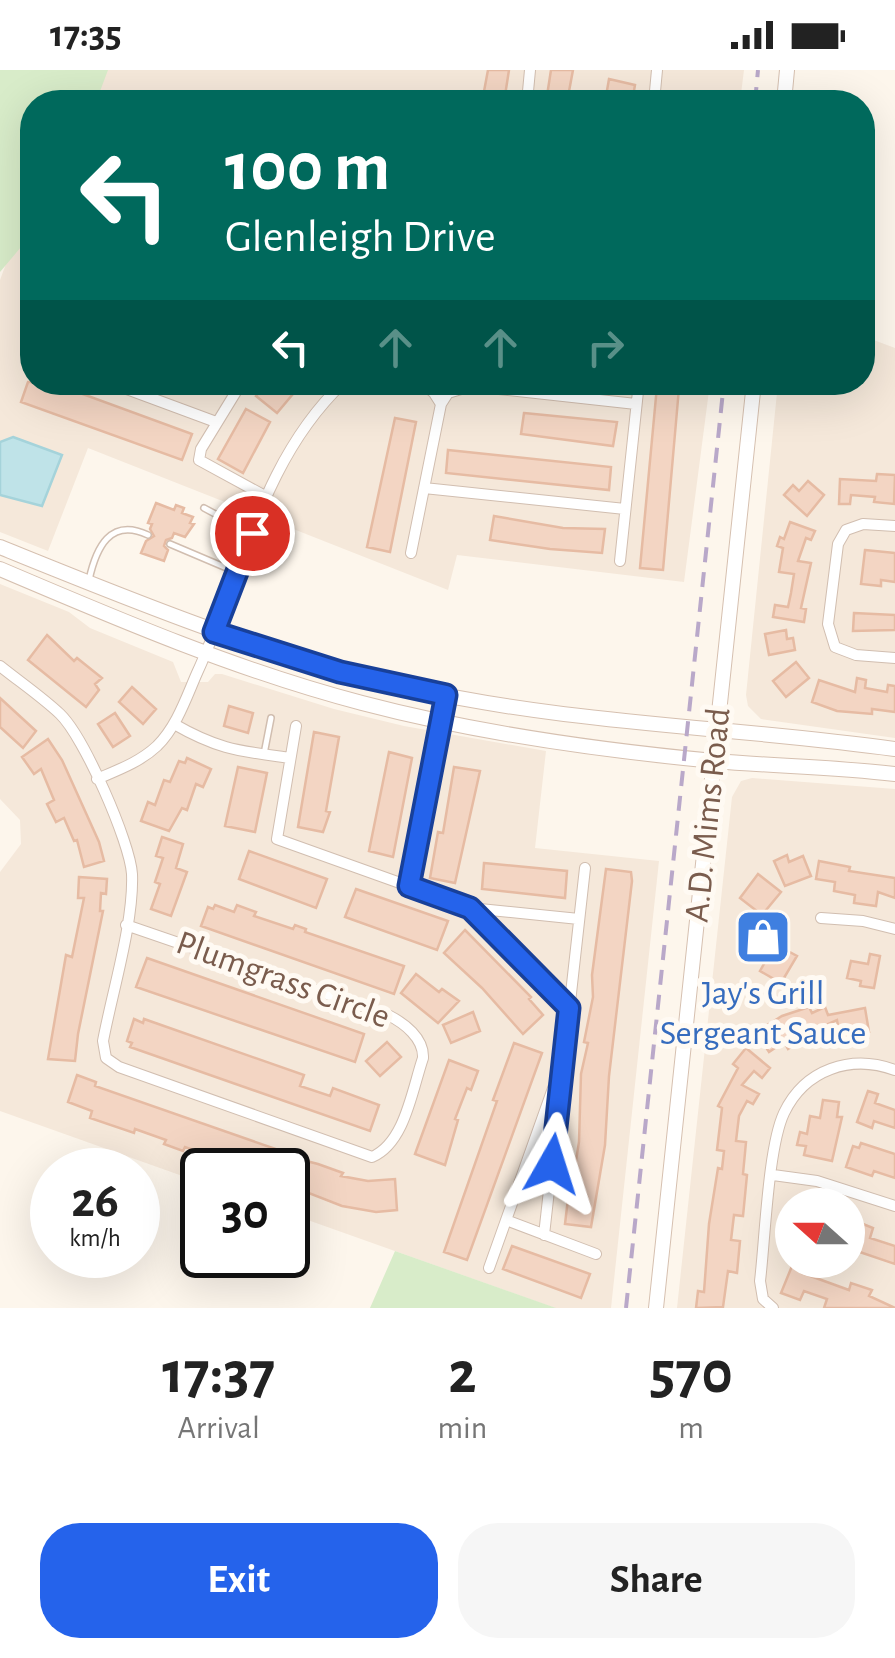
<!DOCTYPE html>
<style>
body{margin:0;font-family:"Alegreya Sans",sans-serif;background:#f6f6f6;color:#222;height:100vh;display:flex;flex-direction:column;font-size:38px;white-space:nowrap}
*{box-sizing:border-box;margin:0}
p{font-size:32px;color:#767676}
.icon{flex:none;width:55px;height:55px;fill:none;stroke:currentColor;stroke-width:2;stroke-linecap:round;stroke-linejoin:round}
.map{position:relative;height:1238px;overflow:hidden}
.sheet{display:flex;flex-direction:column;background:#fff;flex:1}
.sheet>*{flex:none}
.banner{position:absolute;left:20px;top:20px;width:855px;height:305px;border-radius:40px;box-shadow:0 10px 40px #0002;background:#00695c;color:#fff;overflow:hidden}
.needle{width:65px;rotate:291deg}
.buttons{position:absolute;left:775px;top:1118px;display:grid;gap:20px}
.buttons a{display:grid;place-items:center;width:90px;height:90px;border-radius:50%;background:#fff;box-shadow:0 10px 40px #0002;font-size:50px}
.speed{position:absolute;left:30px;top:1078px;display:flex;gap:20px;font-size:50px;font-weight:700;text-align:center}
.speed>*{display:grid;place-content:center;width:130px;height:130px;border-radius:50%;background:#fff;box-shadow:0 10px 40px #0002;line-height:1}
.speed small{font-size:25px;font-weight:400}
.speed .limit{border:5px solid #111;border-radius:15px;background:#fff;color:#111}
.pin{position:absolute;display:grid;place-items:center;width:85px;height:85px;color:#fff;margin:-42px;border:5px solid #fff;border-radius:50%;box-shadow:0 2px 10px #0007}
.me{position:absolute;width:110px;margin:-55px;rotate:6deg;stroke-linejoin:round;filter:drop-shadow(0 0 8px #0008)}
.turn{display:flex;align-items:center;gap:35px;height:210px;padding:0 40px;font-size:45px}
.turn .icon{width:130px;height:130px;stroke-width:2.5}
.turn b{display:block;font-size:70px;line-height:85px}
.lanes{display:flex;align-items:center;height:95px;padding:0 40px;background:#0003;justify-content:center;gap:50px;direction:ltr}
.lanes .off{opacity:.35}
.eta{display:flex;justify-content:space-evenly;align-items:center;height:170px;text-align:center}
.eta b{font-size:60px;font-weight:700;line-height:70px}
.action{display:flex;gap:20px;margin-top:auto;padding:20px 40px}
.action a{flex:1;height:115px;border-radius:40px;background:#2563eb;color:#fff;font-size:40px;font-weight:700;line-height:115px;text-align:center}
.action a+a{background:#f6f6f6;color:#222}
.status{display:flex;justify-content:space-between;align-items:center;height:70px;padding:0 50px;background:#fff;direction:ltr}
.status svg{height:28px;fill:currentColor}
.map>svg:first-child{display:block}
.residential{fill:#f5e8da;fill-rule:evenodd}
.green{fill:#d8ecc9}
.water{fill:#bfe3e8;stroke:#a5d3da;stroke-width:2.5}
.building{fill:#f3d5c3;stroke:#e6bba3;stroke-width:2.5}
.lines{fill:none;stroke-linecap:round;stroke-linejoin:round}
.lane-casing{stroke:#d1beb0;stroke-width:8}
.street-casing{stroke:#d1beb0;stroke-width:12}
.secondary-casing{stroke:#d6c0b0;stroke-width:16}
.lane{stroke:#fff;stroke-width:5}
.street{stroke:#fff;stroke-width:10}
.secondary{stroke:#fff;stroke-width:14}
.rail{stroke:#b9a8c9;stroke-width:4;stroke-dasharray:15 10;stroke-linecap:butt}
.route-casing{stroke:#184099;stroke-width:25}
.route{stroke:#2563eb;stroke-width:18}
.labels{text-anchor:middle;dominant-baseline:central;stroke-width:10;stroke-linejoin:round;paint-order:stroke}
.street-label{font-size:35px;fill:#7a5c4d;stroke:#fffaf3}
.shop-label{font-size:35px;fill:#366cbe;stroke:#fffaf3}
</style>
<div class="status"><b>17:35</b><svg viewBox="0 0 49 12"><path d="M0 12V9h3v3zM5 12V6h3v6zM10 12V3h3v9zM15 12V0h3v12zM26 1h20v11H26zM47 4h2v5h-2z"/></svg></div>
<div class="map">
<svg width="895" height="1238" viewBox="0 0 895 1238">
<rect width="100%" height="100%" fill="#fdf6ec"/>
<path class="residential" d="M79 0H744L740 32H67Z
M32 124V312L710 313 684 512 457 485 448 520 88 378 48 481 0 462V210Z
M863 266 895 278V668L761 649 748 636 746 625 778 313 862 312Z
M0 514 69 542 90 558 173 592 181 612H208L215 604H222L334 639 404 656 546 681 535 778 659 791 611 1238H555L288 1143V1100H202V1113L0 1041V802L21 774 20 750 0 729Z
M752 708 895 719V1238H677L732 727 741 711ZM792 1135H848V1190H792Z"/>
<path class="green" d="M0 0H108L96 32H32V164L0 202Z
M395 1181 556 1238H370Z"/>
<path class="water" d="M13 367 62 385 42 436 0 425V372Z"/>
<path class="building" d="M488 0H509L504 32H482Z
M551 0H573L567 32H546Z
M609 9 635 15 632 32H605Z
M28 312H50L192 364 182 390 21 332Z
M267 312H303L277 343 256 326Z
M657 316 679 318 663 500 640 498Z
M246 339 270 352 243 403 218 389Z
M524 343 617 352 613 376 521 364Z
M395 348 416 352 390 482 367 477Z
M448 380 611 397 609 420 446 403Z
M877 404 895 405 894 434 874 432 875 427 851 425 850 434H839L840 409 876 411Z
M808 411 824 425 807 446 784 425 793 415 799 421Z
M156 433 174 440 176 435 184 438 182 443 193 447 190 453 194 454 185 467 174 463 172 468 166 470 164 476 168 480 164 491 141 483 146 471 154 466 150 459 152 454 148 453Z
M494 446 563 458 605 459 602 483 550 479 490 470Z
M790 452 815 461 811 470 806 468 798 491 811 493 801 538 806 539 804 552 773 547 775 535 788 537 791 523 794 504 779 502 783 478 777 476 780 467 784 469Z
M865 480 895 483V512L881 510V516L861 514Z
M854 543 895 545V560L853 561Z
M786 560 787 569 793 568 795 580 769 585 765 564Z
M47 565 74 591 77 588 102 608 95 614 99 620 86 637 28 590Z
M796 592 809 608 786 627 773 611Z
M857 608 866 610 865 618 887 622 888 615 895 616V642L872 639V644L837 641 812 632 819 610 855 622Z
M132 617 156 639 143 654 119 632Z
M0 628 36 661 23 678 0 657Z
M229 636 253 643 248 663 224 656Z
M115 643 130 666 113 677 98 654Z
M314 662 339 667 326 741 330 742 323 762 298 757Z
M48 669 62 690 99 772 104 791 84 797 77 770 74 771 64 748 56 752 47 734 54 730 41 699 34 704 22 687Z
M389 682 412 688 393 787 369 781Z
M187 688 211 699 203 717 196 714 187 740 182 738 169 761 141 751 148 732 155 735 164 710 170 712 179 691 185 693Z
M238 697 267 703 255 762 225 756Z
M454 697 480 701 455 813 430 808 438 762 443 763Z
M162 767 183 774 176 798 187 802 171 846 151 839 160 814 155 812 163 788 156 786Z
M249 781 327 809 316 838 239 809Z
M787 785 789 792 803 786 811 806 785 816 774 791Z
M819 791 850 797 849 801 895 808V828L878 822 876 836 854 833 855 825 834 821 835 812 816 809Z
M484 793 567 801 565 828 482 819Z
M606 799 631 802 632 811 609 1006 605 1075 591 1157 565 1154 571 1103H574L579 1072 581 1004 588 973 584 972 593 927 592 905Z
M758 804 781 822 762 845 740 828Z
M79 807 107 809 106 824 101 823 100 841H103L78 964 75 991 48 989 66 885 72 887 84 828H78Z
M356 819 448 851 437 880 345 847Z
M215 835 234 842 237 835 256 842 254 846 293 859 295 855 306 859 305 862 404 896 394 924 201 856 208 837 213 839Z
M772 851 778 870 749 879 743 860Z
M465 860 531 927 529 929 543 945 523 964 482 918 444 883Z
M786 880 797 886 781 913 760 901 770 883 780 889Z
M870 884 880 886 874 918 860 916 861 911 847 908 851 891 868 894Z
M147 888 364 964 355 992 136 917Z
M416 904 439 922 442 919 459 931 438 953 401 923Z
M809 937 812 943 825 937 828 945 865 938 869 962 853 964 854 971 841 973 837 950 815 960 819 970 808 975 805 968 788 979 784 972 769 982 756 962 782 946Z
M473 942 480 961 451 973 443 955Z
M134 949 143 953 144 949 304 1005 300 1016 330 1026 333 1018 379 1035 370 1061 130 977 132 973 127 971Z
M387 972 401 987 380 1006 366 991Z
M514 973 542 983 467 1190 444 1182 497 1031 493 1030Z
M746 978 770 998 762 1008 754 1001 742 1015 759 1024 753 1034 747 1031 739 1046 736 1071 746 1072 743 1104 747 1105 743 1146 734 1145 731 1170 740 1171 737 1203 728 1201 723 1237 696 1238 698 1221 704 1222 709 1154 718 1098 722 1099 724 1081 717 1080 722 1038 718 1036 738 998 733 994Z
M449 990 478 1001 471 1020 467 1018 455 1049 458 1050 445 1095 415 1084Z
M77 1005 96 1012 95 1016 287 1083V1086L318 1094 343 1103 341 1106 368 1111 395 1109 397 1140 376 1142 342 1136 288 1115V1100H239L199 1086 200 1082 185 1077 183 1081 164 1074 166 1070 135 1059 134 1063 90 1048 92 1041 68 1032Z
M868 1021 878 1024 875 1033 895 1040V1058L874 1051 872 1058 857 1052Z
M823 1030 839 1032 837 1047H842L832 1091 804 1085 806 1076 797 1075 800 1062 807 1064 810 1046 820 1048Z
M861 1073 895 1084V1108L874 1101 872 1106 846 1097 853 1076 859 1078Z
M848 1148 873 1158 870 1168 895 1176V1194L848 1178Z
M512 1176 590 1204 581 1228 503 1199Z
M792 1196 803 1201 802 1203 849 1220 851 1213 872 1220 869 1226 895 1238H824L827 1229 804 1221 800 1230 781 1223Z"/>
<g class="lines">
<g class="lane-casing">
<path id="lane" d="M204 438 249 462
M170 474 236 502
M89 510C96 478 110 447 148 465
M264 684 271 648"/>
</g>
<g class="street-casing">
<path id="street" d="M527 32 530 0
M654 32 657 0
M108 312 216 352
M242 312 201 379 199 390 265 426
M441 334 448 323 471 316 636 334
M424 418 625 439
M895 456 863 454 846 460 838 474 828 554 835 577 856 585 895 588
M411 483 441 334 434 323 421 312
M620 491 639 312
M0 596C20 612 42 627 60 644 84 667 130 772 132 804 134 852 112 923 103 971L106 988 119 997 372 1087C405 1073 412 1020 423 988 424 968 404 953 388 945L126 855
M174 654C219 680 240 681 290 688
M296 656 277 769 470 838 579 849
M97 709C118 700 140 692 157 676 177 656 186 628 197 603 243 503 261 390 344 312
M409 816 446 625
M471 839 569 938
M821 848 863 851 895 859
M773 1105 817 1111 895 1136
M506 1150 596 1184
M544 1165 585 798
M489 1198 557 1007
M773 1238 763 1229 760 1211C765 1170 768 1077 784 1043 805 999 851 984 895 1000"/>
</g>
<g class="secondary-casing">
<path id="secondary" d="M784 32 787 0
M0 477C136 532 271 588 415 619 572 654 735 657 895 679
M0 499C117 549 239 601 362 633 476 663 597 680 714 691 774 696 835 697 895 704
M656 1238 754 312"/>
</g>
<use href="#lane" class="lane"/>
<use href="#street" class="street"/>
<use href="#secondary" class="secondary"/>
<path class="rail" d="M755 32 758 0
M626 1238 724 312"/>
</g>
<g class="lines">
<g class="route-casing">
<path id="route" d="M252 463 214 562 340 602 446 625 409 816 470 838 569 938 552 1094"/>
</g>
<use href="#route" class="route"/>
</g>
<defs>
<g id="shop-square" transform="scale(2.875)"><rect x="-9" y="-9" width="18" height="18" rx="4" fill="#3f7fe0" stroke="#fffaf3"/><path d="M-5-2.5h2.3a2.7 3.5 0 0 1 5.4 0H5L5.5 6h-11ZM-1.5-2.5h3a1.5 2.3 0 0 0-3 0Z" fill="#fff"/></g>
</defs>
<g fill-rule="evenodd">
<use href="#shop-square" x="763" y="867"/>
</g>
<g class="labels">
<g class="street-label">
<text transform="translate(708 745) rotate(-84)">A.D. Mims Road</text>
<text transform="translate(283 910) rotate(20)">Plumgrass Circle</text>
</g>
<g class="shop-label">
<text x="763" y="923">Jay's Grill<tspan x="763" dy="40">Sergeant Sauce</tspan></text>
</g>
</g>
</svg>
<div class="buttons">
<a><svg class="needle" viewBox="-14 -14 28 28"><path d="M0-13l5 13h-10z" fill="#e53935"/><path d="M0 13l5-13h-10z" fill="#767676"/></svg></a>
</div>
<div class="speed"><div>26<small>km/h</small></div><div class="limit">30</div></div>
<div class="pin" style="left:252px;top:463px;background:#d93025"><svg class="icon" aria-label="arrive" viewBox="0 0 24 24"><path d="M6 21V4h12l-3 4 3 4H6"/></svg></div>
<svg class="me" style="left:552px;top:1094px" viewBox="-20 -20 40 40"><path d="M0-17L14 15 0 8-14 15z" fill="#2563eb" stroke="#fff" stroke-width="4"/></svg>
<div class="banner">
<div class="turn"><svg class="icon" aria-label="left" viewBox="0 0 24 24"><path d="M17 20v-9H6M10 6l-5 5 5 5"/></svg><div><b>100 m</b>Glenleigh Drive</div></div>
<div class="lanes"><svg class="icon" aria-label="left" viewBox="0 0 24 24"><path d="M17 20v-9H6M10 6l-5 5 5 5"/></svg><svg class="icon off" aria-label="ahead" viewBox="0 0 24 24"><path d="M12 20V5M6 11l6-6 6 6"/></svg><svg class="icon off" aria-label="ahead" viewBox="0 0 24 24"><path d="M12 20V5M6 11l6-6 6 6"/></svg><svg class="icon off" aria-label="right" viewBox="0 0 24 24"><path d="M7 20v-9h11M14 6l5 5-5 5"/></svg></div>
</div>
</div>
<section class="sheet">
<div class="eta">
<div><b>17:37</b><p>Arrival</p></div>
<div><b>2</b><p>min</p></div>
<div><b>570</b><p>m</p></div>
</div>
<div class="action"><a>Exit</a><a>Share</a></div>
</section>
